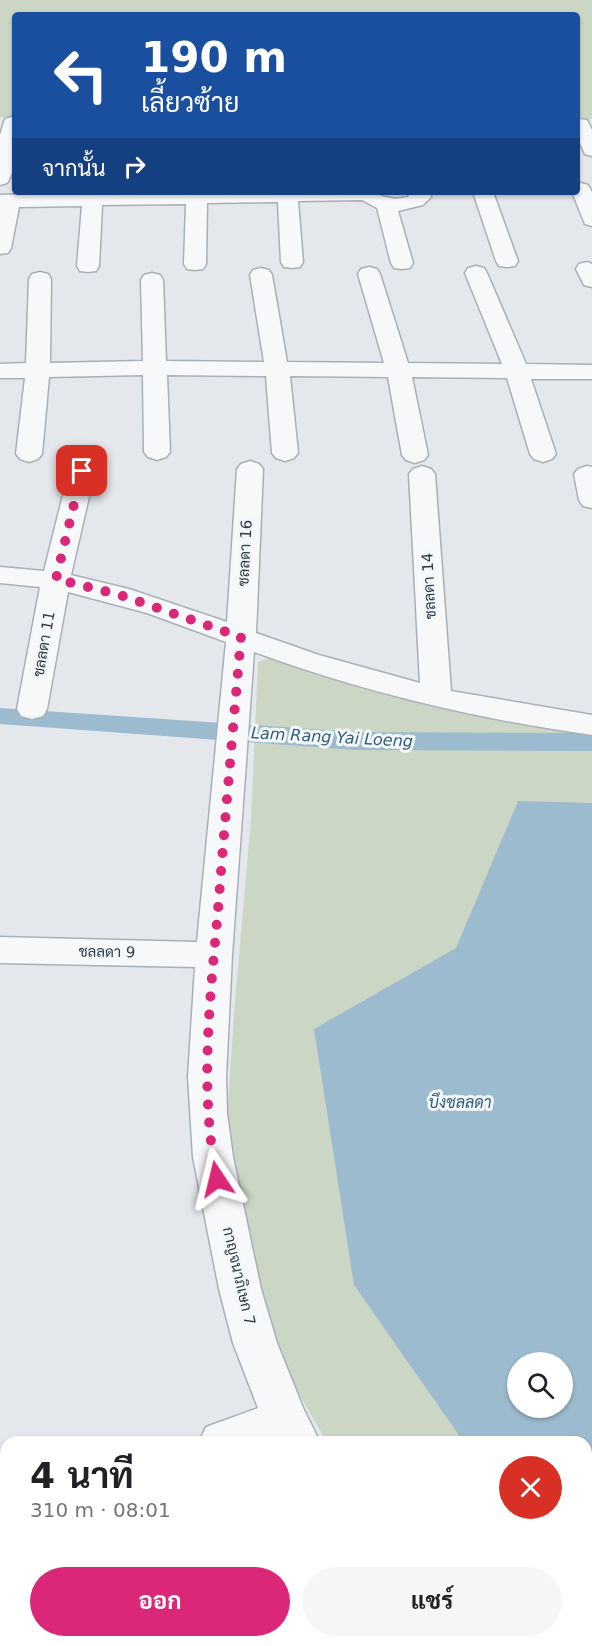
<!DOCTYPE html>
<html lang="th">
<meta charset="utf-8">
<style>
body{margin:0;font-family:"DejaVu Sans",Sarabun,sans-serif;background:#f6f6f6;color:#202124;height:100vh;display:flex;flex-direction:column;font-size:22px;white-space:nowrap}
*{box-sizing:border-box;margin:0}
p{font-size:20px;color:#757577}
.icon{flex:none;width:33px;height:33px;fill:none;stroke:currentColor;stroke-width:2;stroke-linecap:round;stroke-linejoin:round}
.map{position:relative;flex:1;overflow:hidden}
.drawer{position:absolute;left:0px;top:1436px;width:592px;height:212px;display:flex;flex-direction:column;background:#fff;border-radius:18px 18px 0 0;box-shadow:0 2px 4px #0004}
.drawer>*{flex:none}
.top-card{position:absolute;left:12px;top:12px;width:568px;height:183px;border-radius:6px;box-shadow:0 2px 4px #0004;background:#1a4fa0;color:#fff;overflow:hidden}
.controls{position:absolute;left:507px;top:1352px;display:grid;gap:12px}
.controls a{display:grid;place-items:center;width:66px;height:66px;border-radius:50%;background:#fff;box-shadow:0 2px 4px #0004;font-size:30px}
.pin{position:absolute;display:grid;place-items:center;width:51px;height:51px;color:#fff;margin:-26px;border-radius:12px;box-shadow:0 3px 9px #0006}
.me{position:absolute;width:66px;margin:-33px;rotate:350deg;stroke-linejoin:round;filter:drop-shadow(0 0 4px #0008)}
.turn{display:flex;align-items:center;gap:21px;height:126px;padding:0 30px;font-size:27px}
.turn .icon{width:78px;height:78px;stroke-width:2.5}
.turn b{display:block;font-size:42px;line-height:51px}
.then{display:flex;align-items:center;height:57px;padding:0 30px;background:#0003;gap:12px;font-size:22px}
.round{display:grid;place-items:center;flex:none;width:63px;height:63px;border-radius:32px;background:#f6f6f6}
.overview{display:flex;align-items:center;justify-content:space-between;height:102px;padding:0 30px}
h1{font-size:36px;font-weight:700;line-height:45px}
.primary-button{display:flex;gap:12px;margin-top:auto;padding:12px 30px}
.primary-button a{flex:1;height:69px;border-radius:36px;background:#db2777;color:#fff;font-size:24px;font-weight:700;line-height:69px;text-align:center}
.primary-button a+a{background:#f6f6f6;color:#202124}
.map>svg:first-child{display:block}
.green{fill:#cbd7c4;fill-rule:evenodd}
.water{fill:#9dbbce;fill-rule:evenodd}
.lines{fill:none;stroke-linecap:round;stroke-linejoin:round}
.canal{fill:#9dbbce;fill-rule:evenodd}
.minor-casing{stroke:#a8b0b7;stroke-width:3}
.minor{fill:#f7f8fa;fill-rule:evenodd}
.route{stroke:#db2777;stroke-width:10;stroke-dasharray:0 18}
.labels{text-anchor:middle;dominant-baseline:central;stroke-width:6;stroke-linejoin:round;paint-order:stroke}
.street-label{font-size:15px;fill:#2a3846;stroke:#f4f7f9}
.water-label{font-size:16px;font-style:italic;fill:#315d7d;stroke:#f4f7f9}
</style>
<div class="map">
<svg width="592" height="1646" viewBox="0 0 592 1646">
<rect width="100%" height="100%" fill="#e4e8ec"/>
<path class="green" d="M0 0H592V119H578V15H15V117H0Z
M272 657 422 698 568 732 592 734V1646H460L456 1641H586V1442L326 1441 258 1322 223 1176 235 1001 251 819 258 662ZM518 1362H562V1407H518Z"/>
<path class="water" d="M518 801 592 803V1620L586 1614V1442L463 1441 354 1285 314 1029 456 948ZM518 1362H562V1407H518Z"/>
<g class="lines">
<path class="canal" d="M0 708 356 732 592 733V751L356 750 0 724Z"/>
<g class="minor-casing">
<path id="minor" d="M12 117 15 118C15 138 19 166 7 183L0 185V135L5 119Z
M578 119 587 120 592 130V156L585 154 578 139Z
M581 183 588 185 592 192V226L585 224 572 192H578V184Z
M83 192H379L381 196 395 199 408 197 410 192H430L431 197 423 205 398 211 413 263 410 268 402 269 394 268 391 263 377 208 362 200 298 201 303 262 300 267 292 268 284 267 281 262 278 202 207 203 206 264 203 269 195 270 187 269 184 264 186 204 102 205 99 266 96 271 88 272 80 271 77 266 82 206 19 207 11 248 8 253 0 254V195Z
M473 192H493L518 261 515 266 507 267 499 266 496 261Z
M587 262 592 264V287L584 285 576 269 579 264Z
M476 266 484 268 487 273 526 364 592 365V379H531L556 454 552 459 543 462 534 459 530 454 507 378 412 377 428 455 424 460 415 463 406 460 402 455 388 377 290 376 298 453 294 458 285 461 276 458 272 453 266 376 167 375 170 452 166 457 157 460 148 457 144 452 143 375 49 377 42 454 38 459 29 462 20 459 16 454 25 378H0V364L26 363 29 279 32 274 40 272 48 274 51 279 50 363 143 361 141 280 144 275 152 273 160 275 163 280 166 361 264 362 250 275 253 270 261 268 269 270 272 275 287 362 384 363 358 274 361 269 369 267 377 269 380 274 408 363 502 364 465 273 468 268Z
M250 461 259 464 263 469 256 633 319 655 420 683 409 474 413 469 422 466 431 469 435 474 451 691 592 715V735C476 719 364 692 254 652L232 955 226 1077 227 1113 233 1157 261 1289 277 1343 304 1410 320 1442H199L206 1427 258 1408 233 1343 219 1289 193 1157 188 1077 195 967 0 963V937L197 942 226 642 147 613 68 592 47 709 43 716 32 719 21 716 17 709 40 587 0 583V567L44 571 69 471 73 466 82 463 91 466 95 471 71 575 129 589 227 622 237 469 241 464Z
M587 466 592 467V508L583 506 579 500 574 474 578 469Z
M6 1495V1541L0 1543V1497Z
M390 1641H441L443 1646H392Z"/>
</g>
<use href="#minor" class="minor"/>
</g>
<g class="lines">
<path class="route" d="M82 471 56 579 120 595 241 637C233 728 225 819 218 910 210 1000 199 1091 217 1179"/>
</g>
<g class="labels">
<g class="street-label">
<text transform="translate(245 553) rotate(-87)">ชลลดา 16</text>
<text transform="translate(429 586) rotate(-93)">ชลลดา 14</text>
<text transform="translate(44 644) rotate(-80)">ชลลดา 11</text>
<text transform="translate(107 952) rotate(1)">ชลลดา 9</text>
<text transform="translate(239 1276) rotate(77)">กาญจนาภิเษก 7</text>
</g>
<g class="water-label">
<text transform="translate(332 737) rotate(3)">Lam Rang Yai Loeng</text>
<text x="460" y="1102">บึงชลลดา</text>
</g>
</g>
</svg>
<div class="controls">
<a><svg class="icon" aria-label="search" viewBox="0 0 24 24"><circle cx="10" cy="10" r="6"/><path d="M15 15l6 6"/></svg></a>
</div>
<div class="pin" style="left:82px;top:471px;background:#d93025"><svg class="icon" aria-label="arrive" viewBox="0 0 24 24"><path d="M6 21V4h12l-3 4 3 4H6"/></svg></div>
<svg class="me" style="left:217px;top:1179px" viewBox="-20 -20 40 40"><path d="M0-17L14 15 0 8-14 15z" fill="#db2777" stroke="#fff" stroke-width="4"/></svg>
<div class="top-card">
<div class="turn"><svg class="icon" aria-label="left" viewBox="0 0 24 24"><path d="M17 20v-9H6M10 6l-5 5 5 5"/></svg><div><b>190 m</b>เลี้ยวซ้าย</div></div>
<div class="then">จากนั้น<svg class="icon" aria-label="right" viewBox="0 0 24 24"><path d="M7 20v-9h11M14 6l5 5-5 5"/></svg></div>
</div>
<section class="drawer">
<div class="overview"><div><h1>4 นาที</h1><p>310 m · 08:01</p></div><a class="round" style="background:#d93025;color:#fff"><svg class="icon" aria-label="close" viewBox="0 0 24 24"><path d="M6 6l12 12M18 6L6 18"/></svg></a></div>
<div class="primary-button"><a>ออก</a><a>แชร์</a></div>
</section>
</div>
